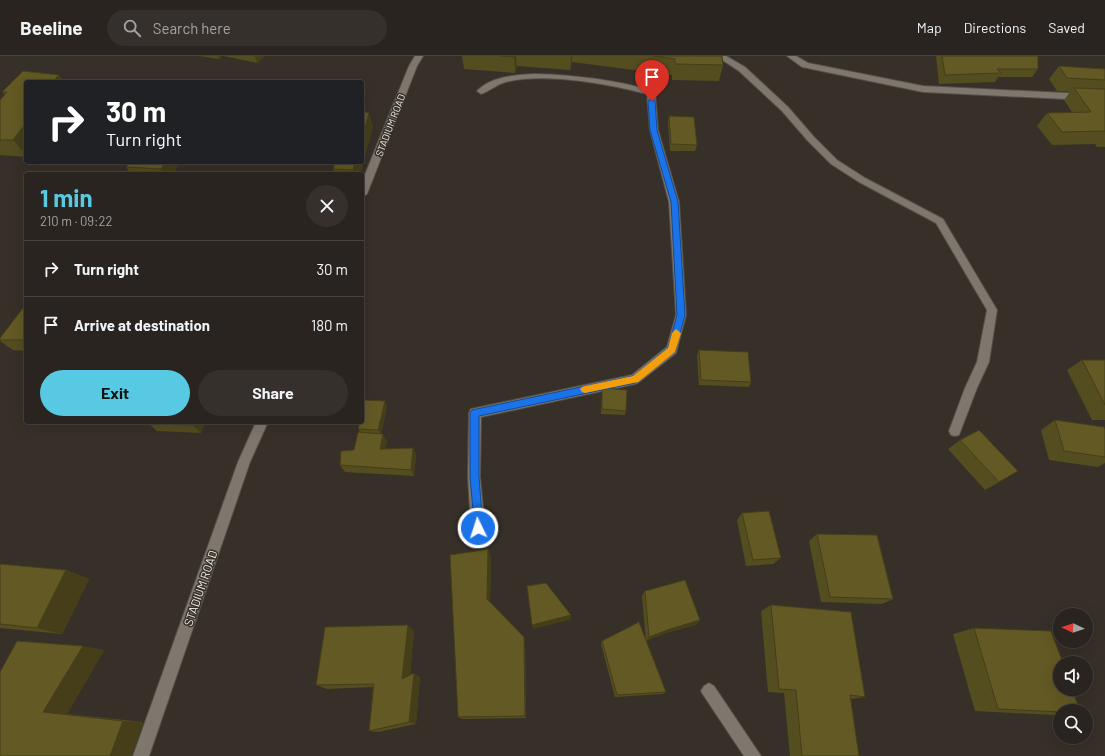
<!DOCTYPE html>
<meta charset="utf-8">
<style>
body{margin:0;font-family:Barlow,sans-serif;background:#35302c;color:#f1f3f6;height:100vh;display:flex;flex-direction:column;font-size:15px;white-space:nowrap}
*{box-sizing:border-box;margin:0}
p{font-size:13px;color:#a5a4a4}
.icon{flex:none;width:22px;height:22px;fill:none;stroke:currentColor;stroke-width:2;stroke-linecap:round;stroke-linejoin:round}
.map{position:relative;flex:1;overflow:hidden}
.sheet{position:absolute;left:24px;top:116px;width:340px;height:252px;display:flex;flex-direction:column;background:#29241f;border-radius:4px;box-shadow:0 4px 16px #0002,0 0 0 1px #45413d}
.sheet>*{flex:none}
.hud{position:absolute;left:24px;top:24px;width:340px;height:84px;border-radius:4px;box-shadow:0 4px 16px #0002,0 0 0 1px #45413d;background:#202124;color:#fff;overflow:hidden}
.needle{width:26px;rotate:274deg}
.fabs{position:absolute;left:1053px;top:552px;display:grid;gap:8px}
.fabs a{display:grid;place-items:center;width:40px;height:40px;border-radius:50%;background:#29241f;box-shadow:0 4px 16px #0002,0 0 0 1px #45413d;font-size:20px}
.pin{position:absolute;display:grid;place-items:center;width:34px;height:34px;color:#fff;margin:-41px -17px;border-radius:50% 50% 50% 0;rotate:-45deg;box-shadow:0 0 4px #0007}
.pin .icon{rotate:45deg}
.me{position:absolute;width:44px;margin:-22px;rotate:356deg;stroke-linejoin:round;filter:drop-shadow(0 0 3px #0008)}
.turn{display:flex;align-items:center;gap:14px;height:84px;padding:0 16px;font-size:18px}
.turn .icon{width:52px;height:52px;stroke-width:2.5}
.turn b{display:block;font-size:28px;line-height:34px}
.round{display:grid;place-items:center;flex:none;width:42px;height:42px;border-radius:21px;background:#35302c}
.head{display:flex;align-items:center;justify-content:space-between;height:68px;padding:0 16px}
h1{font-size:24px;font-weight:700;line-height:30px;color:#57c9e2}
.primary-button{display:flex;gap:8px;margin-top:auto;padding:8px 16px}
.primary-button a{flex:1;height:46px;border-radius:24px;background:#57c9e2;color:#111;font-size:16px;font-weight:700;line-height:46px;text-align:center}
.primary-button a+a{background:#35302c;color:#f1f3f6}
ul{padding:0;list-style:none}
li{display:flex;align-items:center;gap:12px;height:56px;padding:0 16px;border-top:1px solid #45413d}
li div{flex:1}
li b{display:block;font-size:15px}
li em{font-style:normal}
header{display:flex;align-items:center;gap:24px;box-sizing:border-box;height:56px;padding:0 20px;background:#29241f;border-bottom:1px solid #45413d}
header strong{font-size:19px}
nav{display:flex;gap:22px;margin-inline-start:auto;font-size:14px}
.search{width:280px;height:36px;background:#35302c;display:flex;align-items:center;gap:10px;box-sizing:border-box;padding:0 14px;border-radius:22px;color:#a5a4a4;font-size:15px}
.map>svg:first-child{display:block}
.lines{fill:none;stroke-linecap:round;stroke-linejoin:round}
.minor-casing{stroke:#554f49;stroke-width:2}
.minor{fill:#7e776e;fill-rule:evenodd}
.wall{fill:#544d1f}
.shaded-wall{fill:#453e19}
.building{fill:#625924;stroke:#453e19}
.route{fill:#1a73e8;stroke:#114b97}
.slow{fill:#f59e0b}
.labels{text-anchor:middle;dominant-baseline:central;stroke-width:3;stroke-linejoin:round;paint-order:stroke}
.far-street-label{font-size:10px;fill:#f0ece7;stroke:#373029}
.street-label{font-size:12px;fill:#f0ece7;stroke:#373029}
</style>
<header>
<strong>Beeline</strong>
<div class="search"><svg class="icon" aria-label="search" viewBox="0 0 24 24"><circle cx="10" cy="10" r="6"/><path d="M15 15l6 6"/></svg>Search here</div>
<nav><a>Map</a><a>Directions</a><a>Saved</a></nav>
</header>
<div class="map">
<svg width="1105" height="700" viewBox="0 0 1105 700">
<rect width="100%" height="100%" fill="#373029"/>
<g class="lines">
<g class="minor-casing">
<path id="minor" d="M415 0H423L417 10 367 138 362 141V126L409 10Z
M716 0H726L745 11 788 51 814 81 837 104 865 122 943 163 997 254 989 306 977 332 959 379 955 380 951 379 949 375 965 332 977 306 987 254 936 167 859 126 831 108 808 85 782 55 739 15Z
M787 0H796L808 7 923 30 1105 39V45L923 36 802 11Z
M535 18C576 19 615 24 654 35L655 37 658 74 679 146 686 259 676 297 639 326 635 328 481 361 480 421 485 472 483 477 478 478 473 477 471 472 468 421 469 357 471 353 632 319 667 291 676 259 669 146 650 74 647 38C609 28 544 16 506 26 497 28 490 35 481 38L477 35C491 20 516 19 535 18Z
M256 366H268L250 406 149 700H133L238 406Z
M709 627 714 630 761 700H744L704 640 701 635 704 630Z"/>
</g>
<use href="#minor" class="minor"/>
</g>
<path class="wall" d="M200 0H222L219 3Z
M224 0H265L257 7Z
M462 0H722L723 9 719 25 672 24V19L572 6 570 14 517 10 515 17 464 13Z
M936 0H1038V13L1032 21H998L995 26 939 28Z
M1059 10 1105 13V91H1097L1095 88 1052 89 1037 70 1047 57 1072 56 1064 44 1070 36 1057 35 1049 23Z
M23 15 59 19 64 26H26V101L0 99V44L5 39 2 36Z
M669 60 697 89 695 95H670L668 67Z
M373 70 360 118H335L333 113Z
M180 106 173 118H131L126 111Z
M26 248V295L13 294 0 285V282Z
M699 294 751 326 749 331 699 329 697 299Z
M1082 304H1105V364H1092L1067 314Z
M602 332 626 355 625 359 601 358 602 337Z
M387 350 381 378 387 385 385 393 413 392 416 399 414 420 345 416 340 409 354 394 360 376 358 373Z
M1055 364 1105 373V407L1098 411 1049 404 1041 374Z
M148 366H205L201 377 157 375 148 367Z
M960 384 1005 423 985 434 948 393Z
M742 457 781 502 773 508 746 510 737 464Z
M817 478 893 543 882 548 821 546 809 485Z
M488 493 491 502 490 546 525 586 526 662 462 663 458 661Z
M0 508 66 514 89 523 62 578 0 572Z
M645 535 700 564 695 569 666 577 646 585 666 636 662 638 615 641 601 588 602 585H646L642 540Z
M771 549 865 641 851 643 859 700H790L784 637 768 636 761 555Z
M974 572 1060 655V658L1054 659 975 655 953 578Z
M414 575 410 619 420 621 416 668 378 676 369 675 373 631 327 633 316 629Z
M104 594 67 658 143 666 132 700H0Z"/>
<path class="shaded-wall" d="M218 0H222L219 3Z
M255 0H265L257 7Z
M514 0H516L517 10 515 17Z
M571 0H572V6L570 14Z
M59 19 64 26H52Z
M369 57 373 70 360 118H354L353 114 355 106H362V83Z
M26 67V99L13 84Z
M165 106H180L173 118H164L161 113Z
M385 345 387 350 381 379 378 374Z
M193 366H205L201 377 192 369Z
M383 378 387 385 384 400 380 393Z
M413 392 416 399 414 420 411 414Z
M1018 415 1005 423 985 434 999 426Z
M488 493 491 502 490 550 487 543Z
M66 514 89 523 62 578 37 572Z
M571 559 570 564 533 573 532 569Z
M700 564 695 569 666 577 646 585 649 581 670 573Z
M408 569 414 575 409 626 402 623Z
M524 581 525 586 526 662 525 660Z
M83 590 104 594 67 658 43 656Z
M414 617 420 621 416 668 409 666Z
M123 665 143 666 132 700H110Z"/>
<path class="building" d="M501 0H514V1Z
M653 0H722L723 9 675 8V3Z
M942 0H1038V13H997L1001 17 945 19Z
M1059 10 1105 13V24L1067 22Z
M23 15 59 19 52 26H26V67L13 84H0V44L7 36H2Z
M1074 32 1105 33V75L1062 76 1047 57 1091 56Z
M362 55 369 57 362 83Z
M669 60 694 61 697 89 671 88Z
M130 106H165L161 113 126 111Z
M335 106H355L353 114 333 113Z
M26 248V284H0V282Z
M699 294 748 296 751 326 701 324Z
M1082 304H1105V349Z
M602 332 627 334 626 355 602 353Z
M365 344 385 345 378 374 358 373 360 366H362V356Z
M1055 364 1104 371 1105 373V401L1064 395Z
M148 366H193L192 369 148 367Z
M979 374 1018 415 999 426 960 384Z
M358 376 383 378 380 393 413 392 411 414 340 409 341 395 354 394Z
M769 455 781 502 753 504 742 457Z
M817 478 877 479 893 543 830 541Z
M488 493 487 543 524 581 525 660 458 661 450 499Z
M0 508 66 514 37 572 0 568Z
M685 524 700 564 670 573 649 581 645 535Z
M546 527 571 559 532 569 527 530Z
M771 549 851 556 865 641 850 639 859 700H802L796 634 779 633Z
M639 566 666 636 617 639 602 585Z
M408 569 402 623 414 617 409 666 369 675 374 628 316 629 325 571Z
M974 572 1051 575 1063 607H1060V633H1072L1080 655H1060V656L998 653Z
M17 585 83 590 43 656 123 665 110 700H0V616Z"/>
<path class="route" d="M652 43 655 45 657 74 678 146 685 259 675 296 635 327 479 360V421L483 472 482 476 478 477 475 476 470 421V357L472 354 633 320 668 292 677 259 671 146 650 74 648 45Z"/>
<path class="slow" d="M676 273 681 277 675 296 638 326 585 337 582 336 580 333 582 331 585 330 633 320 668 292 672 277Z"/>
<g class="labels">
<g class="far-street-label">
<text transform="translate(390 69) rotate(-69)">STADIUM ROAD</text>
</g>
<g class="street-label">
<text transform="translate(200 532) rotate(-71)">STADIUM ROAD</text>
</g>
</g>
</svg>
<div class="fabs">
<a><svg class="needle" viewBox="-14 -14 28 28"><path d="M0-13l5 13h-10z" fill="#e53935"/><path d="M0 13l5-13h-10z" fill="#a5a4a4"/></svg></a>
<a><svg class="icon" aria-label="sound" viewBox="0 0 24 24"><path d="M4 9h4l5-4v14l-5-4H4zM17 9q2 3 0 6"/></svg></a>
<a><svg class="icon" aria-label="search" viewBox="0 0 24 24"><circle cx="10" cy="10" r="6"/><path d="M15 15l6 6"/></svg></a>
</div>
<div class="pin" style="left:652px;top:45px;background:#d93025"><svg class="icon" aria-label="arrive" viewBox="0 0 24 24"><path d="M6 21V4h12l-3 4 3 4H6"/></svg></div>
<svg class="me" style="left:478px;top:472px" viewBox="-20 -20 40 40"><circle r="17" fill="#1a73e8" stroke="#fff" stroke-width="3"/><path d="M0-11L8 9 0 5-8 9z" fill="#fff"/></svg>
<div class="hud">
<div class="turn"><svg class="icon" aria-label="right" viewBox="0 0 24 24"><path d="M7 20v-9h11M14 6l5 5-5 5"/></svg><div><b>30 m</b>Turn right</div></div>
</div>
<section class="sheet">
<div class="head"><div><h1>1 min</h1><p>210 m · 09:22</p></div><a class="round"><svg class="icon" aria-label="close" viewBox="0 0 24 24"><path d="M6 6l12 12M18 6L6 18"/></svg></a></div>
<ul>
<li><svg class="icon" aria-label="right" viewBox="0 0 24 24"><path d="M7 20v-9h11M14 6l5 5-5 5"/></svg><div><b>Turn right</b></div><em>30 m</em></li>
<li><svg class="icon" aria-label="arrive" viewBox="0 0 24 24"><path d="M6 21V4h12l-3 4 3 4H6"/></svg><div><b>Arrive at destination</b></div><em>180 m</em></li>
</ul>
<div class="primary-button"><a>Exit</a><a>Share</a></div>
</section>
</div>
